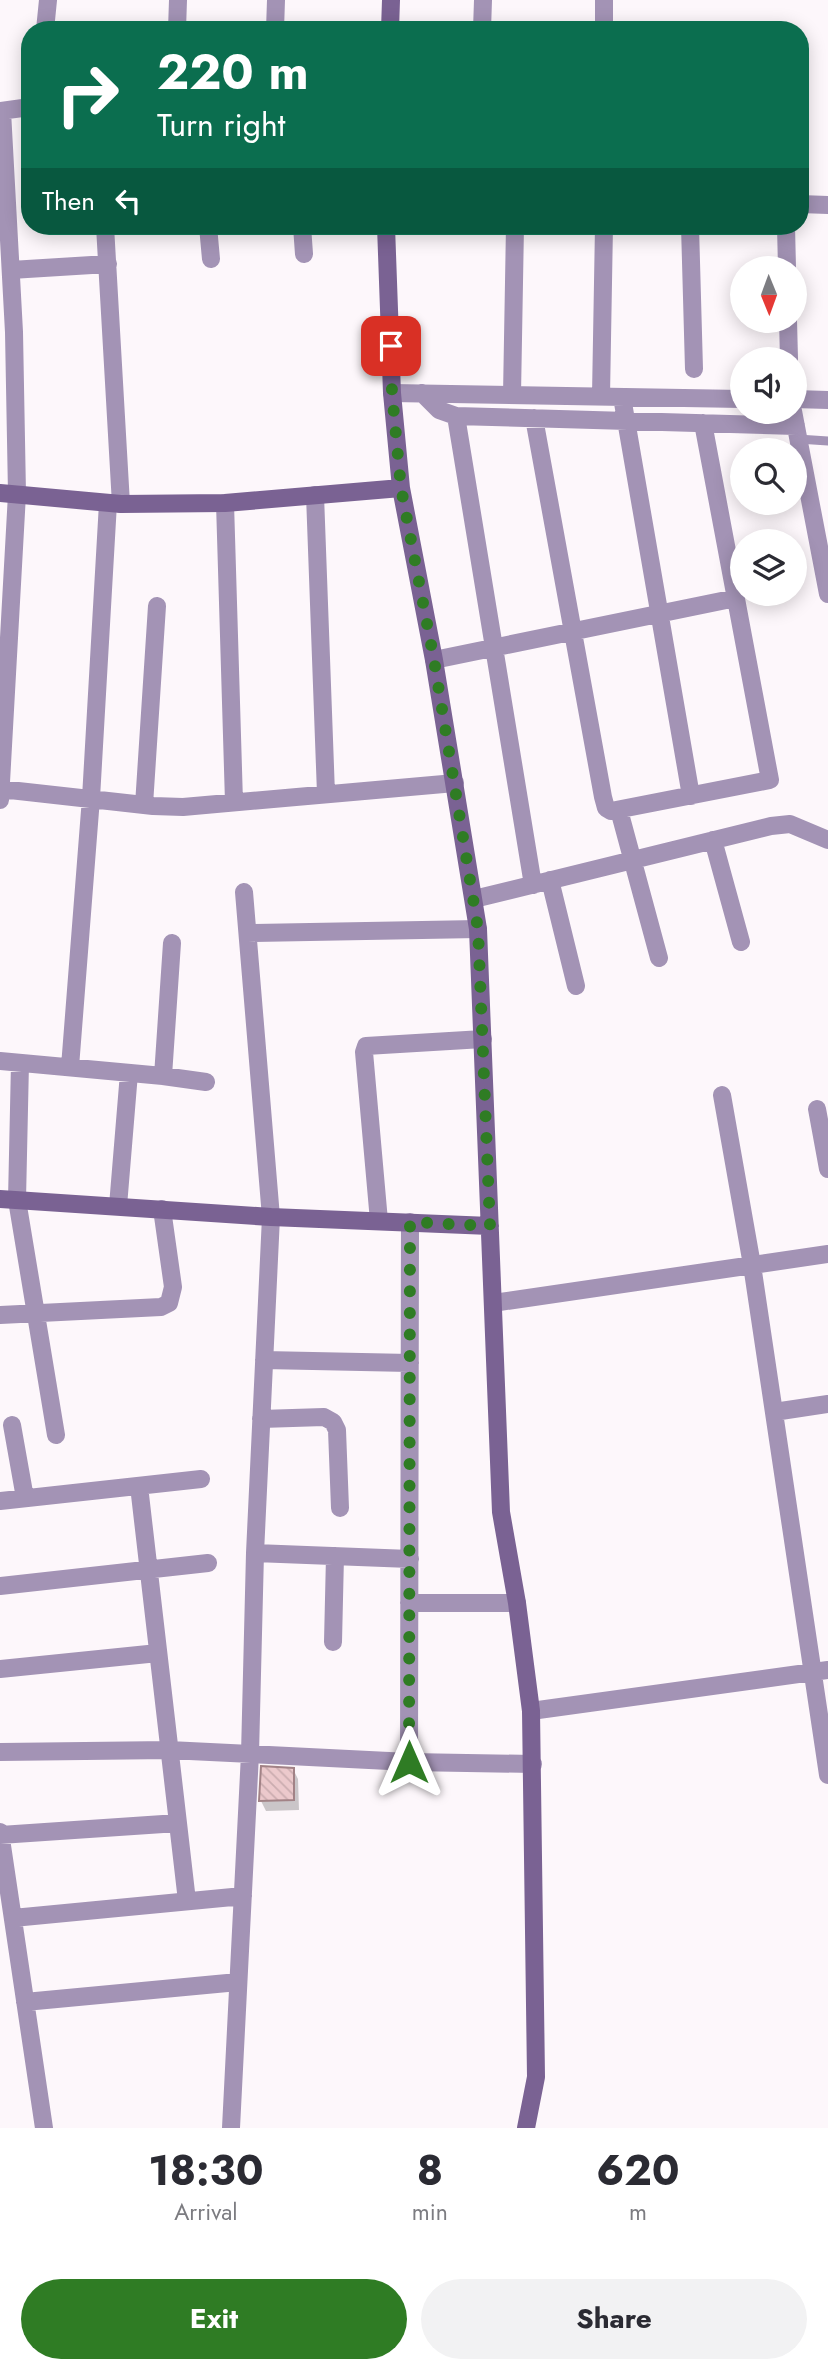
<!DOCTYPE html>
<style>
body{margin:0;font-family:Jost,sans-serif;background:#f2f2f3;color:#2b2b33;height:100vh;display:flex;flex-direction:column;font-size:26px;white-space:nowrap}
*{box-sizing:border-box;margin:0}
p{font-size:23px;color:#7c7c81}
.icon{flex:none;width:38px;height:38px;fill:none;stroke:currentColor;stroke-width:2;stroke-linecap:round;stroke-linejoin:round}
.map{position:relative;height:2128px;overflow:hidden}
.details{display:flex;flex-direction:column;background:#fff;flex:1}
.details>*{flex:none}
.top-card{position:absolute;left:21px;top:21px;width:788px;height:214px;border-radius:28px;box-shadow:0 4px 18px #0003;background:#0b6e4f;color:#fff;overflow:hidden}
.needle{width:46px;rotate:179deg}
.controls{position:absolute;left:730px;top:256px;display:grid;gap:14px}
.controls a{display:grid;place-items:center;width:77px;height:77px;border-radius:50%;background:#fff;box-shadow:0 4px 18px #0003;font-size:35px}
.pin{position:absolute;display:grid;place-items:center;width:60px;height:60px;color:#fff;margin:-30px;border-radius:14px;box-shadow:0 4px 10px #0006}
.me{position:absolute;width:77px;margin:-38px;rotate:0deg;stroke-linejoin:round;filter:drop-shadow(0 0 5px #0008)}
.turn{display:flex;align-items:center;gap:24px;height:147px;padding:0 21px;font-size:32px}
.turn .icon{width:91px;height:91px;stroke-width:2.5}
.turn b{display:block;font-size:49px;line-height:60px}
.then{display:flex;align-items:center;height:66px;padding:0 21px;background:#0003;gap:14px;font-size:26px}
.eta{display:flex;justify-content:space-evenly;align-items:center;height:119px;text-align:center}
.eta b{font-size:42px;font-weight:700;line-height:49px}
.primary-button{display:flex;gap:14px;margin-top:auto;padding:14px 21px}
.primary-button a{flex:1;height:80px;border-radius:42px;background:#2f7c24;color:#fff;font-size:28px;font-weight:700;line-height:80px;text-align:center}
.primary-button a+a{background:#f2f2f3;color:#2b2b33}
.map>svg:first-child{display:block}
.shadow{fill:#0003}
.building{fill:url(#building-back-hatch);stroke:#a28286;stroke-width:2}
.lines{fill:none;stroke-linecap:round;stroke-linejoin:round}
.lane{stroke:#a393b5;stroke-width:9}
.street{stroke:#a393b5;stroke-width:18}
.secondary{stroke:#7a6293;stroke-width:18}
.route{stroke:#2f7c24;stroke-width:12;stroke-dasharray:0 21.6}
</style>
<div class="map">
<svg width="828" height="2128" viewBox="0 0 828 2128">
<defs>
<pattern id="building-back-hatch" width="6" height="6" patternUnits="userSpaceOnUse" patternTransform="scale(1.75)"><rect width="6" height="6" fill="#ecc9cc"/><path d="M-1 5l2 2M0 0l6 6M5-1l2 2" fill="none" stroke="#cbadb0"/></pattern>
</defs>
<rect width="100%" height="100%" fill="#fdf7fb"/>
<path class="shadow" d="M262 1768 293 1769 298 1779 299 1810 266 1811 261 1801Z"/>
<path class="building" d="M261 1766 294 1768V1800L259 1801Z"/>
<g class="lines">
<path class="lane" d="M798 439 828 441"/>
<path class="street" d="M604 0V30
M45 30 48 0
M177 30 178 0
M275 30 276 0
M482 30 483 0
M0 111 30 107
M800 204 828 205
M105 226 121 504
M208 226 211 259
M302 226 304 254
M690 226 694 369
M786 226 787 268
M11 270 108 264
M788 320 789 359
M392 393 742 399
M422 393 439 410 456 416 796 426
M512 395 515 226
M601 396 604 226
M622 397 691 796
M794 399 828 400
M793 411 828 594
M456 416 533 885
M534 418 603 797 606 808 611 811 770 780 703 423
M315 495 326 794
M225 503 234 802
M434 660 736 598
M0 789 153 806 183 807 455 783
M0 800 17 494 14 332 2 111
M144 805 157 606
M619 810 659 958
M713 840 741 942
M550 880 576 986
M474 899 771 826 790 824 828 840
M248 933 478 929
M0 1061 163 1076 206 1082
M20 1063 17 1200 56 1435
M70 1067 91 798 108 503
M163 1076 172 943
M722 1095 752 1265 828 1775
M817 1109 828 1169
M118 1206 129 1073
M379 1221 364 1052 366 1046 483 1039
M493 1303 828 1254
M0 1315 161 1307 169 1303 173 1287 162 1209
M264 1360 410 1363
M774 1412 828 1404
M261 1419 324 1417 333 1422 337 1430 340 1508
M12 1425 25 1498
M139 1486 187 1901
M0 1501 201 1479
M255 1553 410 1559
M0 1586 208 1563
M409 1603H517
M333 1642 335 1556
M0 1669 158 1653
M531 1711 828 1670
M0 1752 169 1750 409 1762 533 1764
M409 1762 410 1222
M0 1832 44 2128
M0 1835 178 1823
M13 1918 243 1896
M25 2002 238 1982
M231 2128 250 1754 255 1553 271 1217 244 892"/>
<path class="secondary" d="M390 30 391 0
M386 226 392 393 401 488 434 660 478 929 501 1512 517 1603 531 1711 536 2077 526 2128
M0 493 121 504 225 503 401 488
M0 1199 271 1217 490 1226"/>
</g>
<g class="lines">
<path class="route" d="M391 346 392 393 401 488 434 660 478 929 490 1226 410 1222 409 1762"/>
</g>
</svg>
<div class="controls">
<a><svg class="needle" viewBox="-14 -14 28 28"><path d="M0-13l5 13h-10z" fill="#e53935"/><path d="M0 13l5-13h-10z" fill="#7c7c81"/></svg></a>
<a><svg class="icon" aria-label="sound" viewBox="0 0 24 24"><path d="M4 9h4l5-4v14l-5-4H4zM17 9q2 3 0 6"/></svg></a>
<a><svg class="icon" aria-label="search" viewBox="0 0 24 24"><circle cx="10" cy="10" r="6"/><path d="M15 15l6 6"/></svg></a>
<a><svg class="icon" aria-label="layers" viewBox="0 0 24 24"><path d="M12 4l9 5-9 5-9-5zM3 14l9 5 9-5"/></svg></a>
</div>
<div class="pin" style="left:391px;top:346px;background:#d93025"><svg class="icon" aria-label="arrive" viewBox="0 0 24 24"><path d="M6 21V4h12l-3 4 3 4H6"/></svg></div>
<svg class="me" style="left:409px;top:1762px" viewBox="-20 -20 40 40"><path d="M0-17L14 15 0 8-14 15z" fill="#2f7c24" stroke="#fff" stroke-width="4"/></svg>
<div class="top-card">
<div class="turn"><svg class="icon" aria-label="right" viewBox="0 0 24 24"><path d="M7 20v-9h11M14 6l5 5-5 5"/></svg><div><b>220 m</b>Turn right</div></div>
<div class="then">Then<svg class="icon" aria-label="left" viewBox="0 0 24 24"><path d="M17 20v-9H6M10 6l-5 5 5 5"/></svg></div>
</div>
</div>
<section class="details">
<div class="eta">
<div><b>18:30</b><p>Arrival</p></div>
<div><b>8</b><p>min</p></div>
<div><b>620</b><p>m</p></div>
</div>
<div class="primary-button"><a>Exit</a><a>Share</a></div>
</section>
